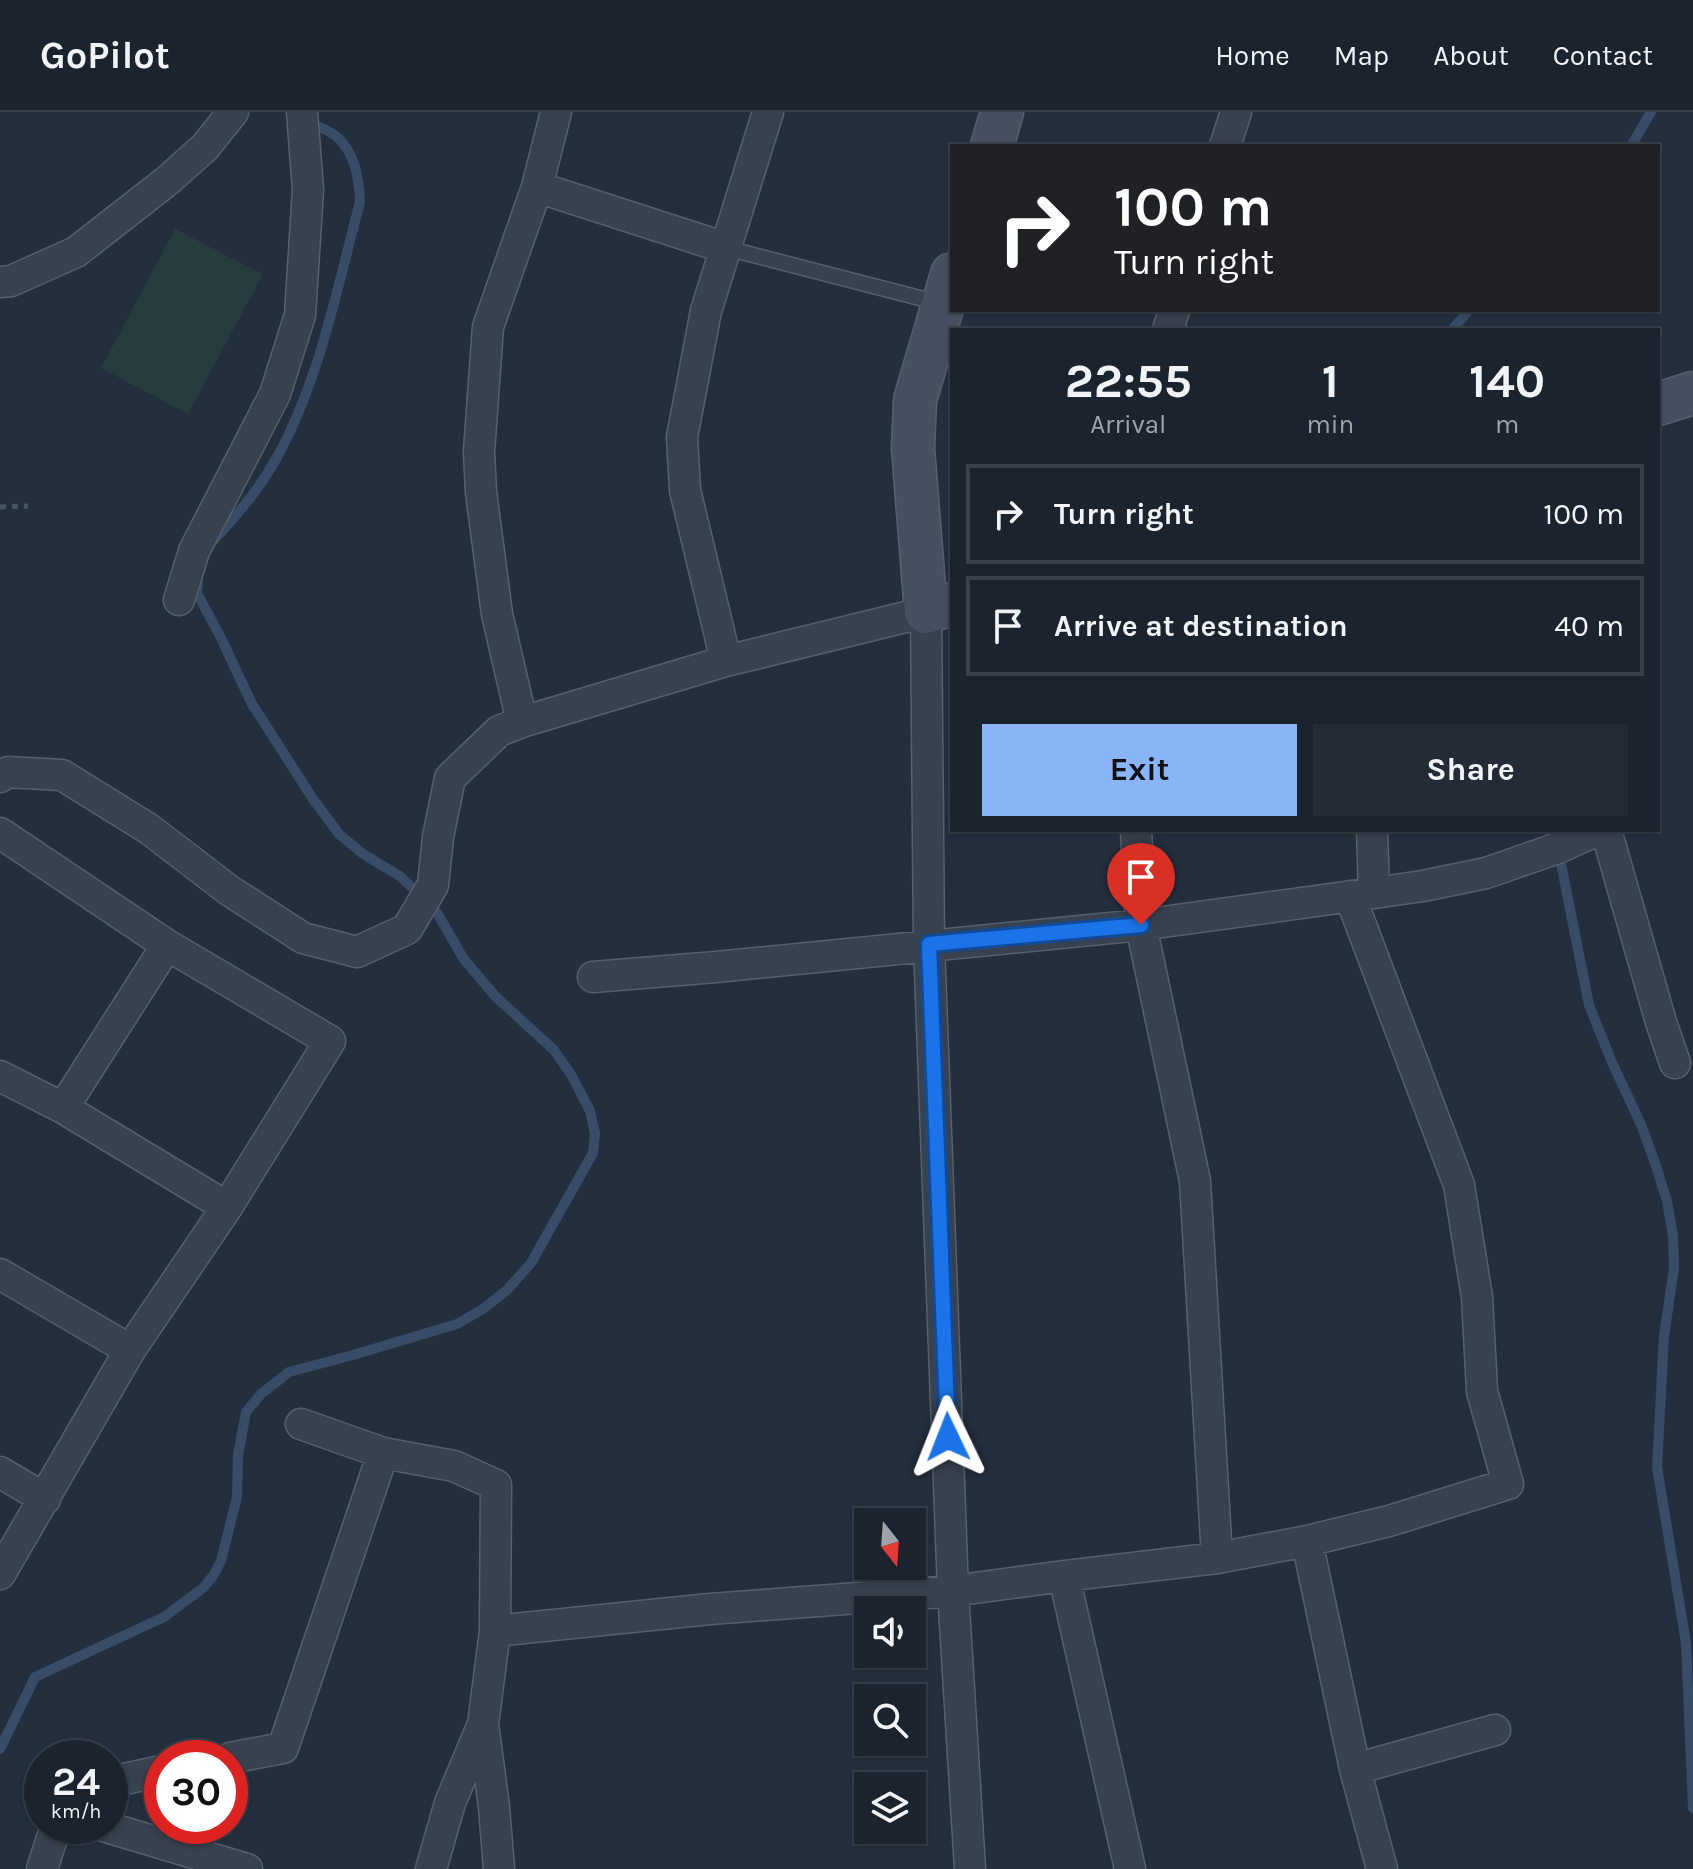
<!DOCTYPE html>
<style>
body{margin:0;font-family:Karla,sans-serif;background:#242b36;color:#f1f3f6;height:100vh;display:flex;flex-direction:column;font-size:30px;white-space:nowrap}
*{box-sizing:border-box;margin:0}
p{font-size:26px;color:#a0a4aa}
.icon{flex:none;width:44px;height:44px;fill:none;stroke:currentColor;stroke-width:2;stroke-linecap:round;stroke-linejoin:round}
.map{position:relative;flex:1;overflow:hidden}
.side{position:absolute;left:950px;top:216px;width:710px;height:504px;display:flex;flex-direction:column;background:#1b232e;border-radius:0px;box-shadow:0 2px 6px #0004,0 0 0 2px #39404a}
.side>*{flex:none}
.top-card{position:absolute;left:950px;top:32px;width:710px;height:168px;border-radius:0px;box-shadow:0 2px 6px #0004,0 0 0 2px #39404a;background:#202124;color:#fff;overflow:hidden}
.needle{width:52px;rotate:163deg}
.tools{position:absolute;left:854px;top:1396px;display:grid;gap:16px}
.tools a{display:grid;place-items:center;width:72px;height:72px;border-radius:0px;background:#1b232e;box-shadow:0 2px 6px #0004,0 0 0 2px #39404a;font-size:40px}
.speed{position:absolute;left:24px;top:1628px;display:flex;gap:16px;font-size:40px;font-weight:700;text-align:center}
.speed>*{display:grid;place-content:center;width:104px;height:104px;border-radius:50%;background:#1b232e;box-shadow:0 2px 6px #0004,0 0 0 2px #39404a;line-height:1}
.speed small{font-size:20px;font-weight:400}
.speed .limit{border:12px solid #d22;background:#fff;color:#111}
.pin{position:absolute;display:grid;place-items:center;width:68px;height:68px;color:#fff;margin:-82px -34px;border-radius:50% 50% 50% 0;rotate:-45deg;box-shadow:0 0 8px #0007}
.pin .icon{rotate:45deg}
.me{position:absolute;width:88px;margin:-44px;rotate:358deg;stroke-linejoin:round;filter:drop-shadow(0 0 6px #0008)}
.turn{display:flex;align-items:center;gap:28px;height:168px;padding:0 32px;font-size:36px}
.turn .icon{width:104px;height:104px;stroke-width:2.5}
.turn b{display:block;font-size:56px;line-height:68px}
.eta{display:flex;justify-content:space-evenly;align-items:center;height:136px;text-align:center}
.eta b{font-size:48px;font-weight:700;line-height:56px}
.button{display:flex;gap:16px;margin-top:auto;padding:16px 32px}
.button a{flex:1;height:92px;border-radius:0px;background:#8ab4f8;color:#111;font-size:32px;font-weight:700;line-height:92px;text-align:center}
.button a+a{background:#242b36;color:#f1f3f6}
ul{padding:0;list-style:none}
li{display:flex;align-items:center;gap:24px;height:100px;margin:0 16px 12px;padding:0 16px;border:4px solid #39404a;border-radius:0px}
li div{flex:1}
li b{display:block;font-size:30px}
li em{font-style:normal}
header{display:flex;align-items:center;gap:48px;box-sizing:border-box;height:112px;padding:0 40px;background:#1b232e;border-bottom:2px solid #39404a}
header strong{font-size:38px}
nav{display:flex;gap:44px;margin-inline-start:auto;font-size:28px}
.map>svg:first-child{display:block}
.green{fill:#263c3f}
.lines{fill:none;stroke-linecap:round;stroke-linejoin:round}
.stream{stroke:#394c67;stroke-width:10}
.lane-casing{stroke:#565f6c;stroke-width:17}
.street-casing{stroke:#565f6c;stroke-width:33}
.secondary-casing{stroke:#565f6c;stroke-width:45}
.path{stroke:#44595c;stroke-width:5;stroke-dasharray:6 6;stroke-linecap:butt}
.lane{stroke:#38414e;stroke-width:14}
.street{stroke:#38414e;stroke-width:30}
.secondary{stroke:#465061;stroke-width:42}
.route-casing{stroke:#114b97;stroke-width:20}
.route{stroke:#1a73e8;stroke-width:14}
</style>
<header>
<strong>GoPilot</strong>
<nav><a>Home</a><a>Map</a><a>About</a><a>Contact</a></nav>
</header>
<div class="map">
<svg width="1693" height="1757" viewBox="0 0 1693 1757">
<rect width="100%" height="100%" fill="#242f3e"/>
<path class="green" d="M175 117 263 162 188 302 101 256Z"/>
<g class="lines">
<path class="stream" d="M1631 34 1651 0
M1452 218 1469 198
M212 430C236 404 259 378 276 347 320 268 337 176 360 90 359 66 355 41 337 25 330 18 317 14 308 10
M1548 718 1558 736 1589 893 1611 948 1642 1015 1655 1051 1667 1089 1673 1124 1674 1156 1664 1224 1657 1355 1686 1531 1693 1696
M0 1637 35 1565 164 1505 203 1476 213 1464 221 1449 237 1385 238 1343 246 1300 261 1282 289 1260 353 1243 457 1212 483 1197 507 1178 531 1151 593 1041 595 1021 590 999 572 964 554 938 496 885 463 846 436 799 400 764 363 742 339 722 313 687 252 592 221 526 197 481 198 466"/>
<g class="lane-casing">
<path id="lane" d="M726 136 939 191"/>
</g>
<g class="street-casing">
<path id="street" d="M1225 34 1236 0
M537 75 726 136
M0 170 11 169 76 140 167 69 205 35 233 0
M1168 218 1174 198
M179 488 194 439 275 282 300 203 308 78 302 0
M726 549 685 378 682 325 706 199 768 0
M522 610 497 502 481 380 479 340 488 215 537 75 556 0
M0 665 8 660 62 663 149 717 230 779 303 826 357 840 407 817 433 773 438 725 450 666 499 619 522 610 726 549 926 500 929 832 953 1479 970 1757
M1136 718 1141 813 1195 1069 1217 1446
M1372 718 1374 781
M1606 718 1661 910 1675 951
M593 865 716 855 1141 813 1374 781 1423 774 1486 761 1558 736 1598 718
M0 964 63 996 227 1095
M63 996 167 833
M0 1162 130 1238
M301 1312 383 1341 454 1354 496 1373 495 1519 483 1612 494 1695 499 1757
M0 1360 45 1387
M1307 1429 1355 1657 1382 1757
M0 1462 130 1238 227 1095 330 929 167 833 0 721
M1064 1464 1130 1757
M495 1519 710 1497 953 1479 1064 1464 1217 1446 1307 1429 1389 1409 1508 1372 1482 1279 1477 1185 1459 1073 1350 784
M230 1646 283 1636 383 1341
M1355 1657 1495 1618
M110 1670 162 1659
M103 1714 247 1757
M42 1757 56 1714
M431 1757 450 1691 483 1612"/>
</g>
<g class="secondary-casing">
<path id="secondary" d="M992 34 1002 0
M952 162 915 288 913 336 926 500 952 492
M1658 292 1693 281"/>
</g>
<path class="path" d="M0 395 28 394"/>
<use href="#lane" class="lane"/>
<use href="#street" class="street"/>
<use href="#secondary" class="secondary"/>
</g>
<g class="lines">
<g class="route-casing">
<path id="route" d="M948 1325 929 832 1141 813"/>
</g>
<use href="#route" class="route"/>
</g>
</svg>
<div class="tools">
<a><svg class="needle" viewBox="-14 -14 28 28"><path d="M0-13l5 13h-10z" fill="#e53935"/><path d="M0 13l5-13h-10z" fill="#a0a4aa"/></svg></a>
<a><svg class="icon" aria-label="sound" viewBox="0 0 24 24"><path d="M4 9h4l5-4v14l-5-4H4zM17 9q2 3 0 6"/></svg></a>
<a><svg class="icon" aria-label="search" viewBox="0 0 24 24"><circle cx="10" cy="10" r="6"/><path d="M15 15l6 6"/></svg></a>
<a><svg class="icon" aria-label="layers" viewBox="0 0 24 24"><path d="M12 4l9 5-9 5-9-5zM3 14l9 5 9-5"/></svg></a>
</div>
<div class="speed"><div>24<small>km/h</small></div><div class="limit">30</div></div>
<div class="pin" style="left:1141px;top:813px;background:#d93025"><svg class="icon" aria-label="arrive" viewBox="0 0 24 24"><path d="M6 21V4h12l-3 4 3 4H6"/></svg></div>
<svg class="me" style="left:948px;top:1325px" viewBox="-20 -20 40 40"><path d="M0-17L14 15 0 8-14 15z" fill="#1a73e8" stroke="#fff" stroke-width="4"/></svg>
<div class="top-card">
<div class="turn"><svg class="icon" aria-label="right" viewBox="0 0 24 24"><path d="M7 20v-9h11M14 6l5 5-5 5"/></svg><div><b>100 m</b>Turn right</div></div>
</div>
<section class="side">
<div class="eta">
<div><b>22:55</b><p>Arrival</p></div>
<div><b>1</b><p>min</p></div>
<div><b>140</b><p>m</p></div>
</div>
<ul>
<li><svg class="icon" aria-label="right" viewBox="0 0 24 24"><path d="M7 20v-9h11M14 6l5 5-5 5"/></svg><div><b>Turn right</b></div><em>100 m</em></li>
<li><svg class="icon" aria-label="arrive" viewBox="0 0 24 24"><path d="M6 21V4h12l-3 4 3 4H6"/></svg><div><b>Arrive at destination</b></div><em>40 m</em></li>
</ul>
<div class="button"><a>Exit</a><a>Share</a></div>
</section>
</div>
